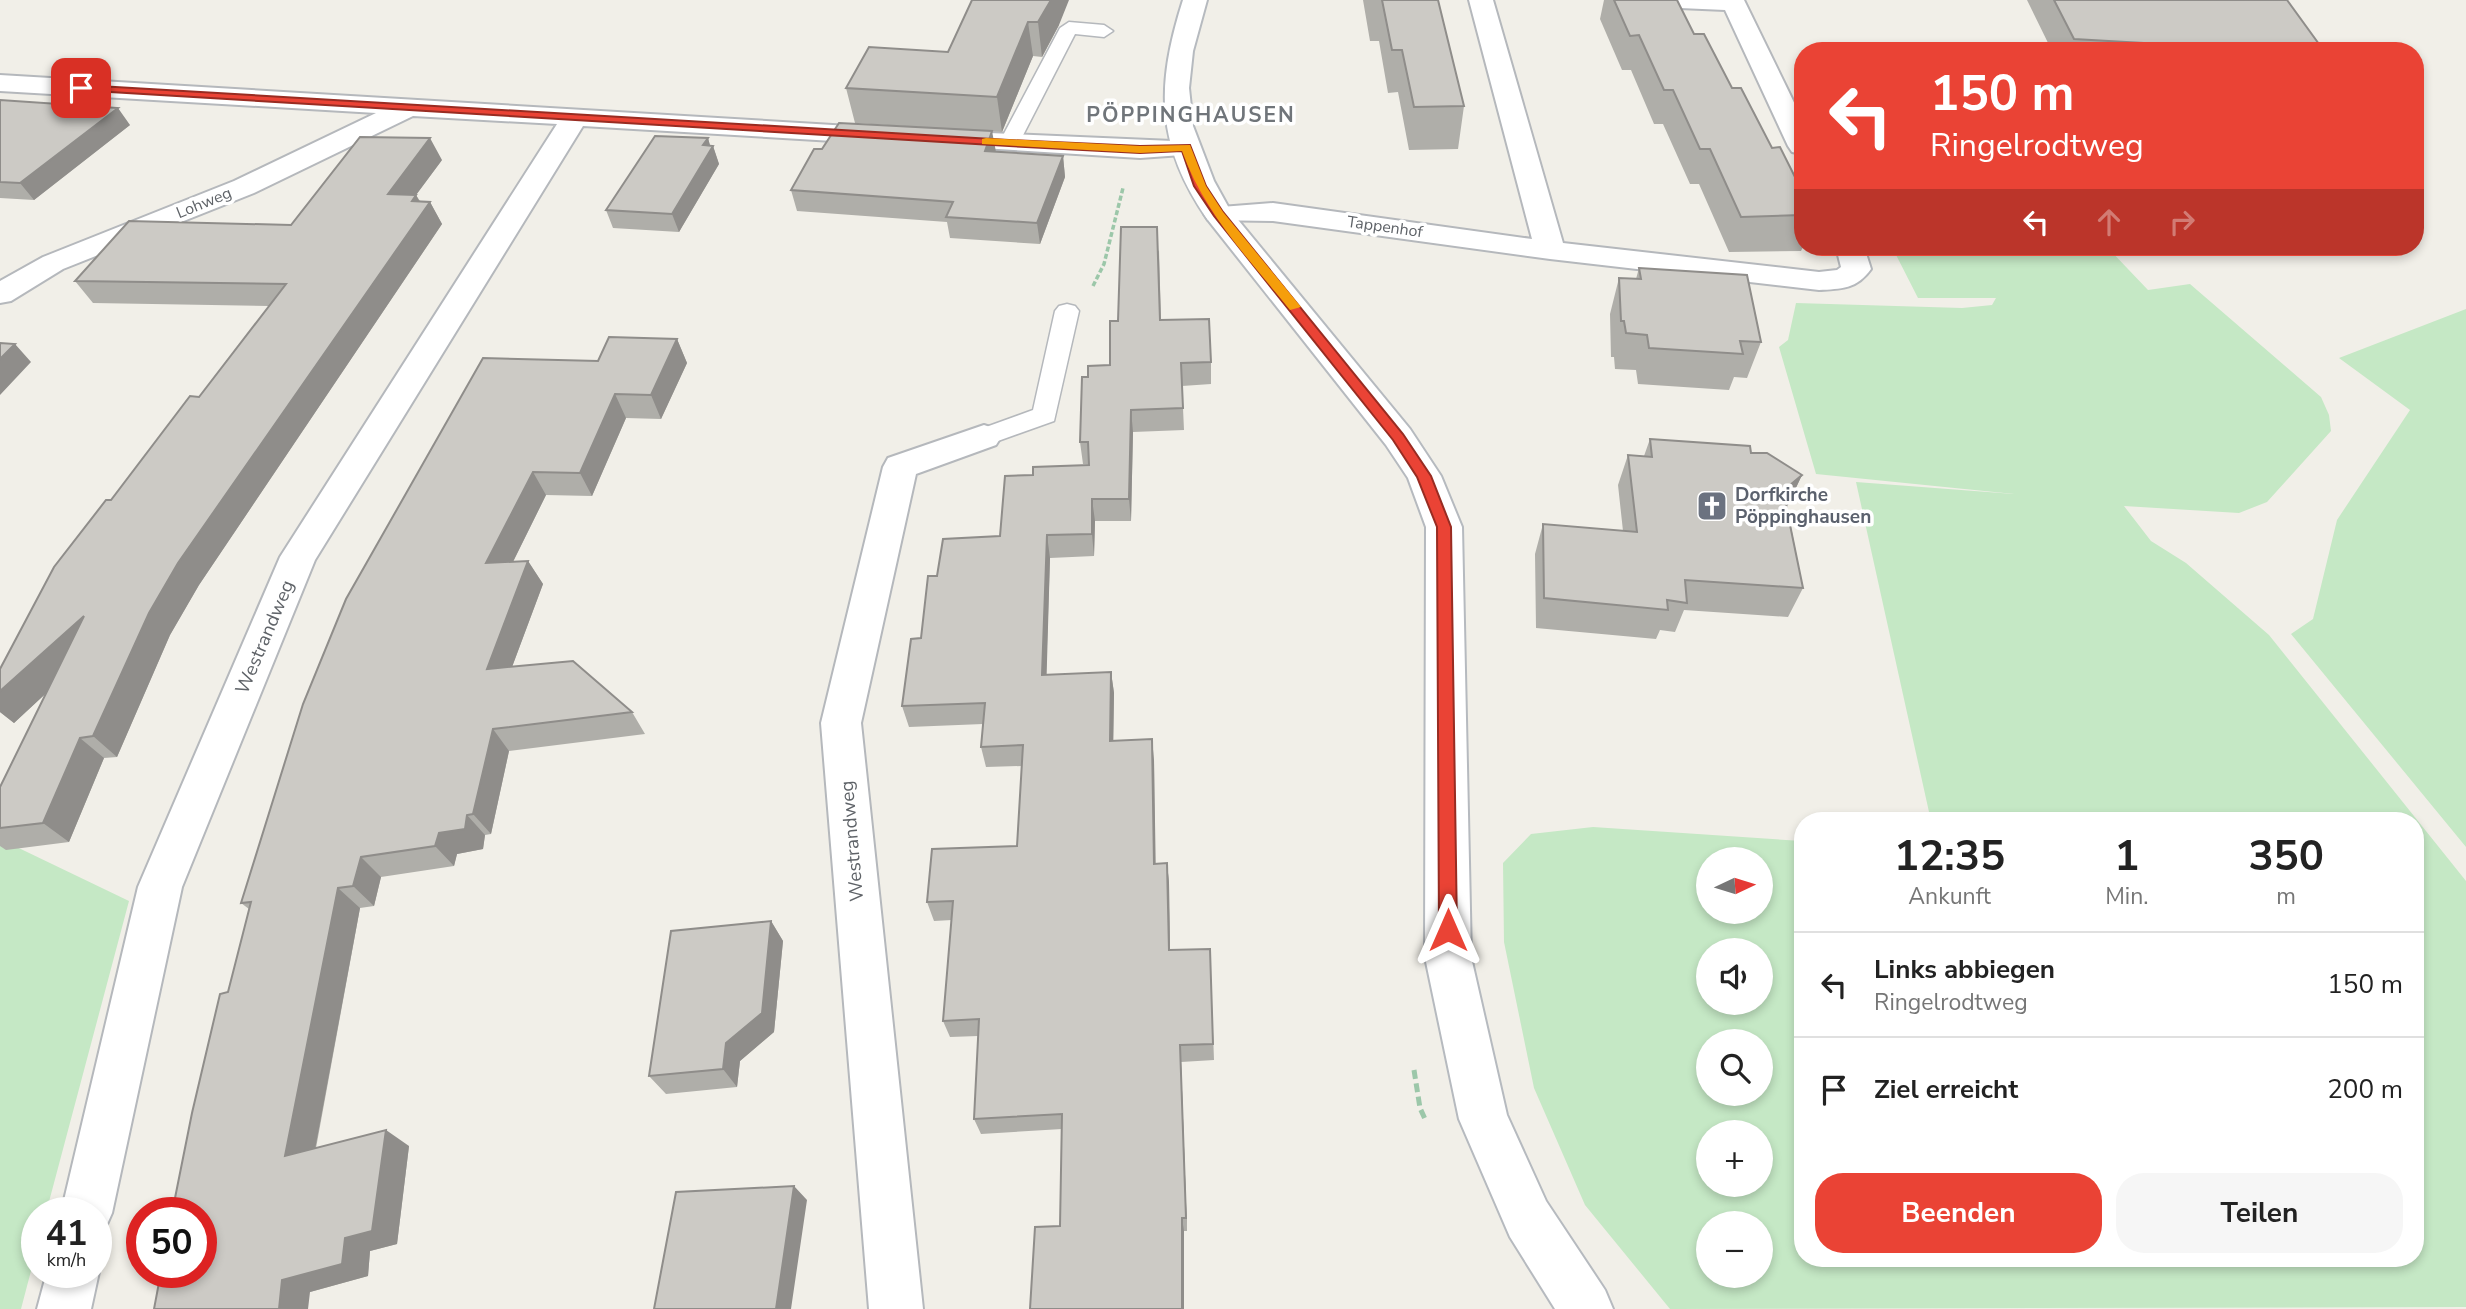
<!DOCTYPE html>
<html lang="de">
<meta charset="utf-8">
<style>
body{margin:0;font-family:"Nunito Sans",sans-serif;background:#f6f6f6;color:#222;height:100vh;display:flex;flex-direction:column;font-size:26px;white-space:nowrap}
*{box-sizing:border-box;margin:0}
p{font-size:23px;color:#767676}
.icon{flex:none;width:38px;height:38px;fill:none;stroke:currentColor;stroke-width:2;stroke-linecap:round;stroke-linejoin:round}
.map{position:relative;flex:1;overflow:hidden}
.panel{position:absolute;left:1794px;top:812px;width:630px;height:455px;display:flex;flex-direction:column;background:#fff;border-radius:28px;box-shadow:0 4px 10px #0003}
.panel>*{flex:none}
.guide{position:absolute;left:1794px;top:42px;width:630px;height:214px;border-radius:28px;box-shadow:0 4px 10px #0003;background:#ea4335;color:#fff;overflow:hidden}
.needle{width:46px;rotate:86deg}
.controls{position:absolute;left:1696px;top:847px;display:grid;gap:14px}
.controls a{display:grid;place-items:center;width:77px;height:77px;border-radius:50%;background:#fff;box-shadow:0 4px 10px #0003;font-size:35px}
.speed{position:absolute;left:21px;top:1197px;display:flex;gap:14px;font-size:35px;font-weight:700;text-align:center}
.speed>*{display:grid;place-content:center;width:91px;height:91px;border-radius:50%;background:#fff;box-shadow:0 4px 10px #0003;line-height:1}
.speed small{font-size:18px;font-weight:400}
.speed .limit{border:10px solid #d22;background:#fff;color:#111}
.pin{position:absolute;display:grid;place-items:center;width:60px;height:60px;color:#fff;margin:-30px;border-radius:14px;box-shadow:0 4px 10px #0006}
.me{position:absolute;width:77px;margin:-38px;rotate:0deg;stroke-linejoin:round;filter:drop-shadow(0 0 5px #0008)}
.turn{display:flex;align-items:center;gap:24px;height:147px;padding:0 21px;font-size:32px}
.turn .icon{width:91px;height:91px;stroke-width:2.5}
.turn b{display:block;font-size:49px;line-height:60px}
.lanes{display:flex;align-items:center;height:66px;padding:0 21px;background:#0003;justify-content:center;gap:35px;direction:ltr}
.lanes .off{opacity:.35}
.eta{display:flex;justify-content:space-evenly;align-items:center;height:119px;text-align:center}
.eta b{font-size:42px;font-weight:700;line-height:49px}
.button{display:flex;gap:14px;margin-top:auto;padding:14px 21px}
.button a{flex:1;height:80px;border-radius:28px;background:#ea4335;color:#fff;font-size:28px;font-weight:700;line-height:80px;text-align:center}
.button a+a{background:#f6f6f6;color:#222}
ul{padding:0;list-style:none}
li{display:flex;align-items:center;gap:21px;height:105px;padding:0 21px;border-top:2px solid #e0e0e0}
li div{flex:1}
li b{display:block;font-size:26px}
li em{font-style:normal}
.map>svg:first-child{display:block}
.green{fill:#c5e8c5;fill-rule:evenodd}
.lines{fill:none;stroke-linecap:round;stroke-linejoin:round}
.service-casing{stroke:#b5b8bc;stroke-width:3}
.minor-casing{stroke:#b5b8bc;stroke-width:4}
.secondary-casing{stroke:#b6babf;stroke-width:4}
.path-far1{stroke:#9cc7a9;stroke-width:3.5;stroke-dasharray:5 2.5;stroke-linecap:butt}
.path{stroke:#9cc7a9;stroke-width:5;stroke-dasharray:9 4.5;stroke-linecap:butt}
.service{fill:#fff;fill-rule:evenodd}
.minor{fill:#fff;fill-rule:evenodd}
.secondary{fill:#fff;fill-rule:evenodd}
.wall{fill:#afaea9}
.shaded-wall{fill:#8f8d8a}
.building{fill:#cccac5;stroke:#8f8d8a;stroke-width:2}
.route{fill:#ea4335;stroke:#982c22;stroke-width:2}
.slow{fill:#f59e0b}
.labels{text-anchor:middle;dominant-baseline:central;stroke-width:7;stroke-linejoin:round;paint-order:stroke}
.far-street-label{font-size:16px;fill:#5f6368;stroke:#fff}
.worship-label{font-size:19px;font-weight:bold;fill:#5b616d;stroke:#fff;text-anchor:start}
.street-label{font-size:19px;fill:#5f6368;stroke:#fff}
.far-district-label{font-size:21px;font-weight:bold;letter-spacing:2px;fill:#70757a;stroke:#fff}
</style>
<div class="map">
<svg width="2466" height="1309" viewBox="0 0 2466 1309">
<rect width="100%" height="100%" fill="#f1efe8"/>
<path class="green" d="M1892 247H2107L2148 290 2190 284 2321 397 2329 415 2331 431 2267 502 2239 513 2124 506 2151 541 2186 563 2269 635 2466 881V1307L1670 1309 1585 1205 1534 1088 1504 942 1503 863 1531 834 1593 827 1802 841V1258H2415V821H1931L1856 482 2014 494 1816 474 1779 347 1788 340 1796 303 1962 308 1992 305 1996 298H1918ZM1708 859H1760V912H1708ZM1760 950V1003H1708V950ZM1708 1041H1760V1094H1708ZM1708 1132H1760V1185H1708ZM1760 1223V1276H1708V1223Z
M2466 309V847L2291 634 2313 619 2337 520 2410 410 2339 358Z
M0 839 129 901 46 1213H37V1248L21 1309H0Z"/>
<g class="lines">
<g class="service-casing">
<path id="service" d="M1069 22 1104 25 1113 31 1104 37 1075 34 1019 143 1016 147H1002L999 143 1060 28Z
M1067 304 1075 306 1079 311 1054 421 984 446 975 443 971 437 975 431 1033 410 1055 311 1059 306Z"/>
</g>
<g class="minor-casing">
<path id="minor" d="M1469 0H1493L1563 243 1819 272 1837 270 1841 267 1836 247H1864L1871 269C1857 289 1841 289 1819 290L1550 259 1273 221 1208 220 1204 214 1208 208 1273 203 1532 239Z
M1645 0H1744L1802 119V154L1792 152 1788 146 1725 10 1657 7 1649 5Z
M0 75 883 128 892 130 896 136 892 142 883 144 583 126 315 560 182 887 112 1213 104 1231 96 1234V1213H61L138 887 280 557 557 124 413 116 254 193 63 269 11 301 0 303V281L43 257 234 181 376 113 0 91Z
M943 131 1196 142 1200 148 1196 154 1140 158 933 145 930 139 933 133Z
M984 425 996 429 1001 437 996 445 916 474 861 723 923 1309H869L821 723 883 467 888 458Z
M96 1265 99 1272 91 1309H37L47 1272H96Z"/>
</g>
<g class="secondary-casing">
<path id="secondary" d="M1183 0H1207L1193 51 1189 88 1193 126 1214 181 1230 210 1410 429 1441 476 1462 527 1471 957 1507 1115 1546 1201 1605 1290 1613 1309H1555L1510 1237 1459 1119 1425 957 1426 527 1408 478 1386 445 1208 220C1155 144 1156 85 1183 0Z"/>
</g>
<path class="path-far1" d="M1093 286 1104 264 1123 188"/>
<path class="path" d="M1414 1070 1420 1108 1425 1119"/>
<use href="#service" class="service"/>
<use href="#minor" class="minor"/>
<use href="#secondary" class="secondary"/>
</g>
<path class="wall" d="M972 0 1059 25 1042 57 1033 56 1002 132 855 123 846 88 948 52Z
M1363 0H1438L1464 106 1458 149 1409 150 1398 92 1388 93 1379 41H1370Z
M1604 0H1677L1694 34 1772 148 1802 191 1803 247 1801 251 1729 252 1699 184H1690L1663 124H1654L1631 70H1622L1600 19Z
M2027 0H2287L2324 51H2052Z
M0 100 130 125 34 200 0 198Z
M708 138 710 146H713L719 164 679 232 613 228 606 210Z
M996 151 1063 156 1065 177 1040 244 950 238 947 222 797 211 791 190Z
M442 160 416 195 420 201 430 202 442 224 199 585 170 635 117 757 104 758 69 842 6 850 0 846V787L46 693 14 723 0 712V669L199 397 269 306 93 303 75 281 291 225Z
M1159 250 1161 320 1211 362V384L1182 386 1184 430 1133 432 1131 521H1095L1094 556 1050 558 1046 675 1111 672 1114 693 1113 741 1154 760 1155 864 1167 863 1169 883 1170 950 1210 949 1214 1060 1181 1062 1187 1231H1184L1060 1226 1062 1129 981 1134 974 1119 978 1036 950 1037 943 1021 952 920 934 921 927 902 1017 846 1022 766 986 767 981 747 983 724 909 727 902 706 921 638 937 576 1000 536 1033 475 1089 465 1083 464 1080 442 1088 377 1110 365 1118 321Z
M1639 268 1761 342 1747 378 1734 377 1729 390 1638 384 1636 370 1615 369 1614 357H1611L1610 314 1619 278 1636 279Z
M677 339 687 363 661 419 626 418 592 496 546 495 513 562 528 561 543 584 512 667 632 712 645 734 509 751 491 834 485 835 483 849 457 854 454 866 381 877 374 906 360 908 316 1148 409 1146 397 1244 370 1251 368 1276 310 1292 228 992 249 909 241 903 598 361Z
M1650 439 1751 453 1802 475 1787 506 1803 588 1788 617 1684 610 1675 632 1660 630 1656 639 1536 628 1535 554 1543 524 1623 531 1618 485 1628 455 1644 456Z
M771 921 783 941 774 1032 740 1061 737 1087 666 1094 649 1076Z"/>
<path class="shaded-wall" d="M1051 0H1069L1059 25 1042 57 1038 22Z
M1028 22 1033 56 1002 132 997 97Z
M118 108 130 125 34 200 20 183Z
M992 131 996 152 985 151Z
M430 138 442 160 416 195 424 210 430 202 442 224 199 585 170 635 117 757 93 736 149 613 388 194Z
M708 138 711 149 713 146 719 164 679 232 672 214 703 145Z
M1063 156 1065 177 1040 244 1037 223Z
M677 339 687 363 661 419 651 395Z
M15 344 31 362 0 395V359Z
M615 394 626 418 592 496 580 473Z
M1131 410 1133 432 1131 521 1129 499Z
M533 472 546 495 501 586 486 563Z
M1802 475 1788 505 1770 521 1783 491Z
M1092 499 1095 521 1094 556 1092 534Z
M1047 535 1050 558 1046 696 1042 675Z
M528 561 543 584 503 691 487 669Z
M84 616 106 638 14 723 0 712V691Z
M1111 672 1114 693 1113 762 1110 741Z
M493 729 509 751 491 834 473 814Z
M80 738 104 758 69 842 43 823Z
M1152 739 1154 760 1156 883 1154 864Z
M467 815 485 835 483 849 457 854 454 866 435 846 439 833Z
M361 857 381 877 374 906 353 886Z
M1167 863 1169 883 1170 968 1169 950Z
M338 888 360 908 311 1171 285 1156Z
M771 921 783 941 774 1032 740 1061 737 1087 723 1069 726 1043Z
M1180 1045 1181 1062 1187 1231 1186 1218Z
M386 1130 409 1146 397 1244 370 1251 368 1276 310 1292 308 1309H279L282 1280Z
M794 1186 807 1200 791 1309H776Z
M1182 1218 1184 1231V1309H1182Z"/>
<path class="building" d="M972 0H1051L1038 22H1028L997 97 846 88 869 47 948 52Z
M1382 0H1438L1464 106 1414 107 1402 50H1392Z
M1614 0H1677L1694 34H1704L1732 88H1741L1772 148 1780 147 1802 191V215L1741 217 1710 149H1700L1673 90H1664L1639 35 1630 36Z
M2054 0H2287L2324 51H2181L2178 45 2074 39Z
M0 100 118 108 20 183 0 182Z
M839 123 992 131 985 151 1063 156 1037 223 946 217 953 202 791 190 814 149H822Z
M655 136 708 138 703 145 713 146 672 214 606 210Z
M360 137 430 138 388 194 416 195 412 201 430 202 178 563 149 613 93 736 80 738 43 823 0 828V787L84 616 0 691V669L54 567 106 500H111L190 396 199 397 286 284 75 281 129 221 291 225Z
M1121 227H1157L1160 320 1209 319 1211 362 1181 363 1183 408 1131 410 1129 499H1092V534L1047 535 1042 675 1111 672 1110 741 1152 739 1154 864 1167 863 1169 950 1210 949 1213 1044 1180 1045 1186 1218H1182V1309H1030L1035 1227 1060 1226 1062 1114 974 1119 979 1019 943 1021 953 901 927 902 932 849 1017 846 1023 745 981 747 985 703 902 706 911 639 921 638 928 576H937L943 539 1000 536 1005 476 1033 475V467L1089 465 1088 442H1080L1082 377H1088V366L1110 365V321H1118Z
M1639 268 1747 275 1761 342 1740 341 1743 354 1649 348 1647 335 1626 333 1624 321H1621L1619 278 1641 279Z
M609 337 677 339 651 395 615 394 580 473 533 472 486 563 528 561 487 669 573 661 632 712 493 729 473 814 467 815 465 829 439 833 435 846 361 857 353 886 338 888 285 1156 386 1130 372 1231 345 1238 342 1264 282 1280 279 1309H154L161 1272H201V1213H172L192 1113 220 994 228 992 251 902 241 903 303 704 346 599 483 358 598 361Z
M0 343 15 344 0 359Z
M1650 439 1750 446 1751 453H1767L1802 475 1783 491 1803 588 1685 580 1687 603 1667 600 1668 610 1544 598 1543 524 1637 532 1628 455 1652 457Z
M771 921 762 1013 726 1043 723 1069 649 1076 671 931Z
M794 1186 776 1309H654L676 1192Z"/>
<path class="route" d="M81 85 1009 140 1140 146 1190 145 1206 186 1223 212 1403 434 1431 476 1451 527 1457 930 1455 936 1448 939 1442 936 1439 930 1437 527 1417 477 1393 440 1214 216 1194 186 1182 151 1140 153 1009 146 77 90 76 88Z"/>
<path class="slow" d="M986 138 1140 146 1190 145 1206 186 1223 212 1301 307 1290 310C1249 259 1204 213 1182 151L1140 153 982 144V139Z"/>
<defs>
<g id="church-square" transform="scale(1.575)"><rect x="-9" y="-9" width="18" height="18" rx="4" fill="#6b7280" stroke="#fff"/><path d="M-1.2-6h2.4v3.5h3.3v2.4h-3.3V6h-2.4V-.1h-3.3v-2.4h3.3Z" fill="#fff"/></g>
</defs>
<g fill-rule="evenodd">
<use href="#church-square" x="1712" y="506"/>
</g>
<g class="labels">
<g class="far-street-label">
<text transform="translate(204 203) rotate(-22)">Lohweg</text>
<text transform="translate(1385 227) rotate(8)">Tappenhof</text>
</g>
<g class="worship-label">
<text x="1735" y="495">Dorfkirche<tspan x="1735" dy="22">Pöppinghausen</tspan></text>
</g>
<g class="street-label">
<text transform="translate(265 637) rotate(-67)">Westrandweg</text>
<text transform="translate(852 841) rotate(-95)">Westrandweg</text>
</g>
<g class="far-district-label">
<text x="1191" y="115">PÖPPINGHAUSEN</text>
</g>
</g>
</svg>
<div class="controls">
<a><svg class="needle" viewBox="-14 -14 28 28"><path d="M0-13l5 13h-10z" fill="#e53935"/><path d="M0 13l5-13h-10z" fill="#767676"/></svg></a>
<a><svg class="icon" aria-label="sound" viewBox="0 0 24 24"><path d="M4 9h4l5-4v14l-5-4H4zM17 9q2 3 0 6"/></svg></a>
<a><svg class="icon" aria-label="search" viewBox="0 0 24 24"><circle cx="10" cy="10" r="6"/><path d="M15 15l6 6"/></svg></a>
<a>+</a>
<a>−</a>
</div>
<div class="speed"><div>41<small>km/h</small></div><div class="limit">50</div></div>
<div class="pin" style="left:81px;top:88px;background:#d93025"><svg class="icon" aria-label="arrive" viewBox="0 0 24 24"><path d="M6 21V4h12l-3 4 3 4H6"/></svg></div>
<svg class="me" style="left:1448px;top:930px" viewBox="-20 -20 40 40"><path d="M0-17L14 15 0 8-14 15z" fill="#ea4335" stroke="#fff" stroke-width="4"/></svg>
<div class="guide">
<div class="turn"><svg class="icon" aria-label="left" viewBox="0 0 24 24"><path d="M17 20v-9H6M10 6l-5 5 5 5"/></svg><div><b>150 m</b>Ringelrodtweg</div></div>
<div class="lanes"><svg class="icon" aria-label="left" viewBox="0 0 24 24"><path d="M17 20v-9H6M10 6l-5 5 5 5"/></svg><svg class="icon off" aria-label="ahead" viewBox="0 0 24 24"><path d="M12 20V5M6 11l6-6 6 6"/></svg><svg class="icon off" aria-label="right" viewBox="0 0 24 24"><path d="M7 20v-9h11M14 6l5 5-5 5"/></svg></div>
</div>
<section class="panel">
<div class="eta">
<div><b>12:35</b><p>Ankunft</p></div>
<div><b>1</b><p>Min.</p></div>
<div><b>350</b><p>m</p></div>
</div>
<ul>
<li><svg class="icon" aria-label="left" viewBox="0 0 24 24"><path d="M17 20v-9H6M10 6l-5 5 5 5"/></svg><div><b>Links abbiegen</b><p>Ringelrodtweg</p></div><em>150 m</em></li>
<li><svg class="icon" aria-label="arrive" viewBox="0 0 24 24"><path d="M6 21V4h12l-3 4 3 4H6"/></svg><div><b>Ziel erreicht</b></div><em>200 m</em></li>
</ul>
<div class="button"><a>Beenden</a><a>Teilen</a></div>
</section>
</div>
